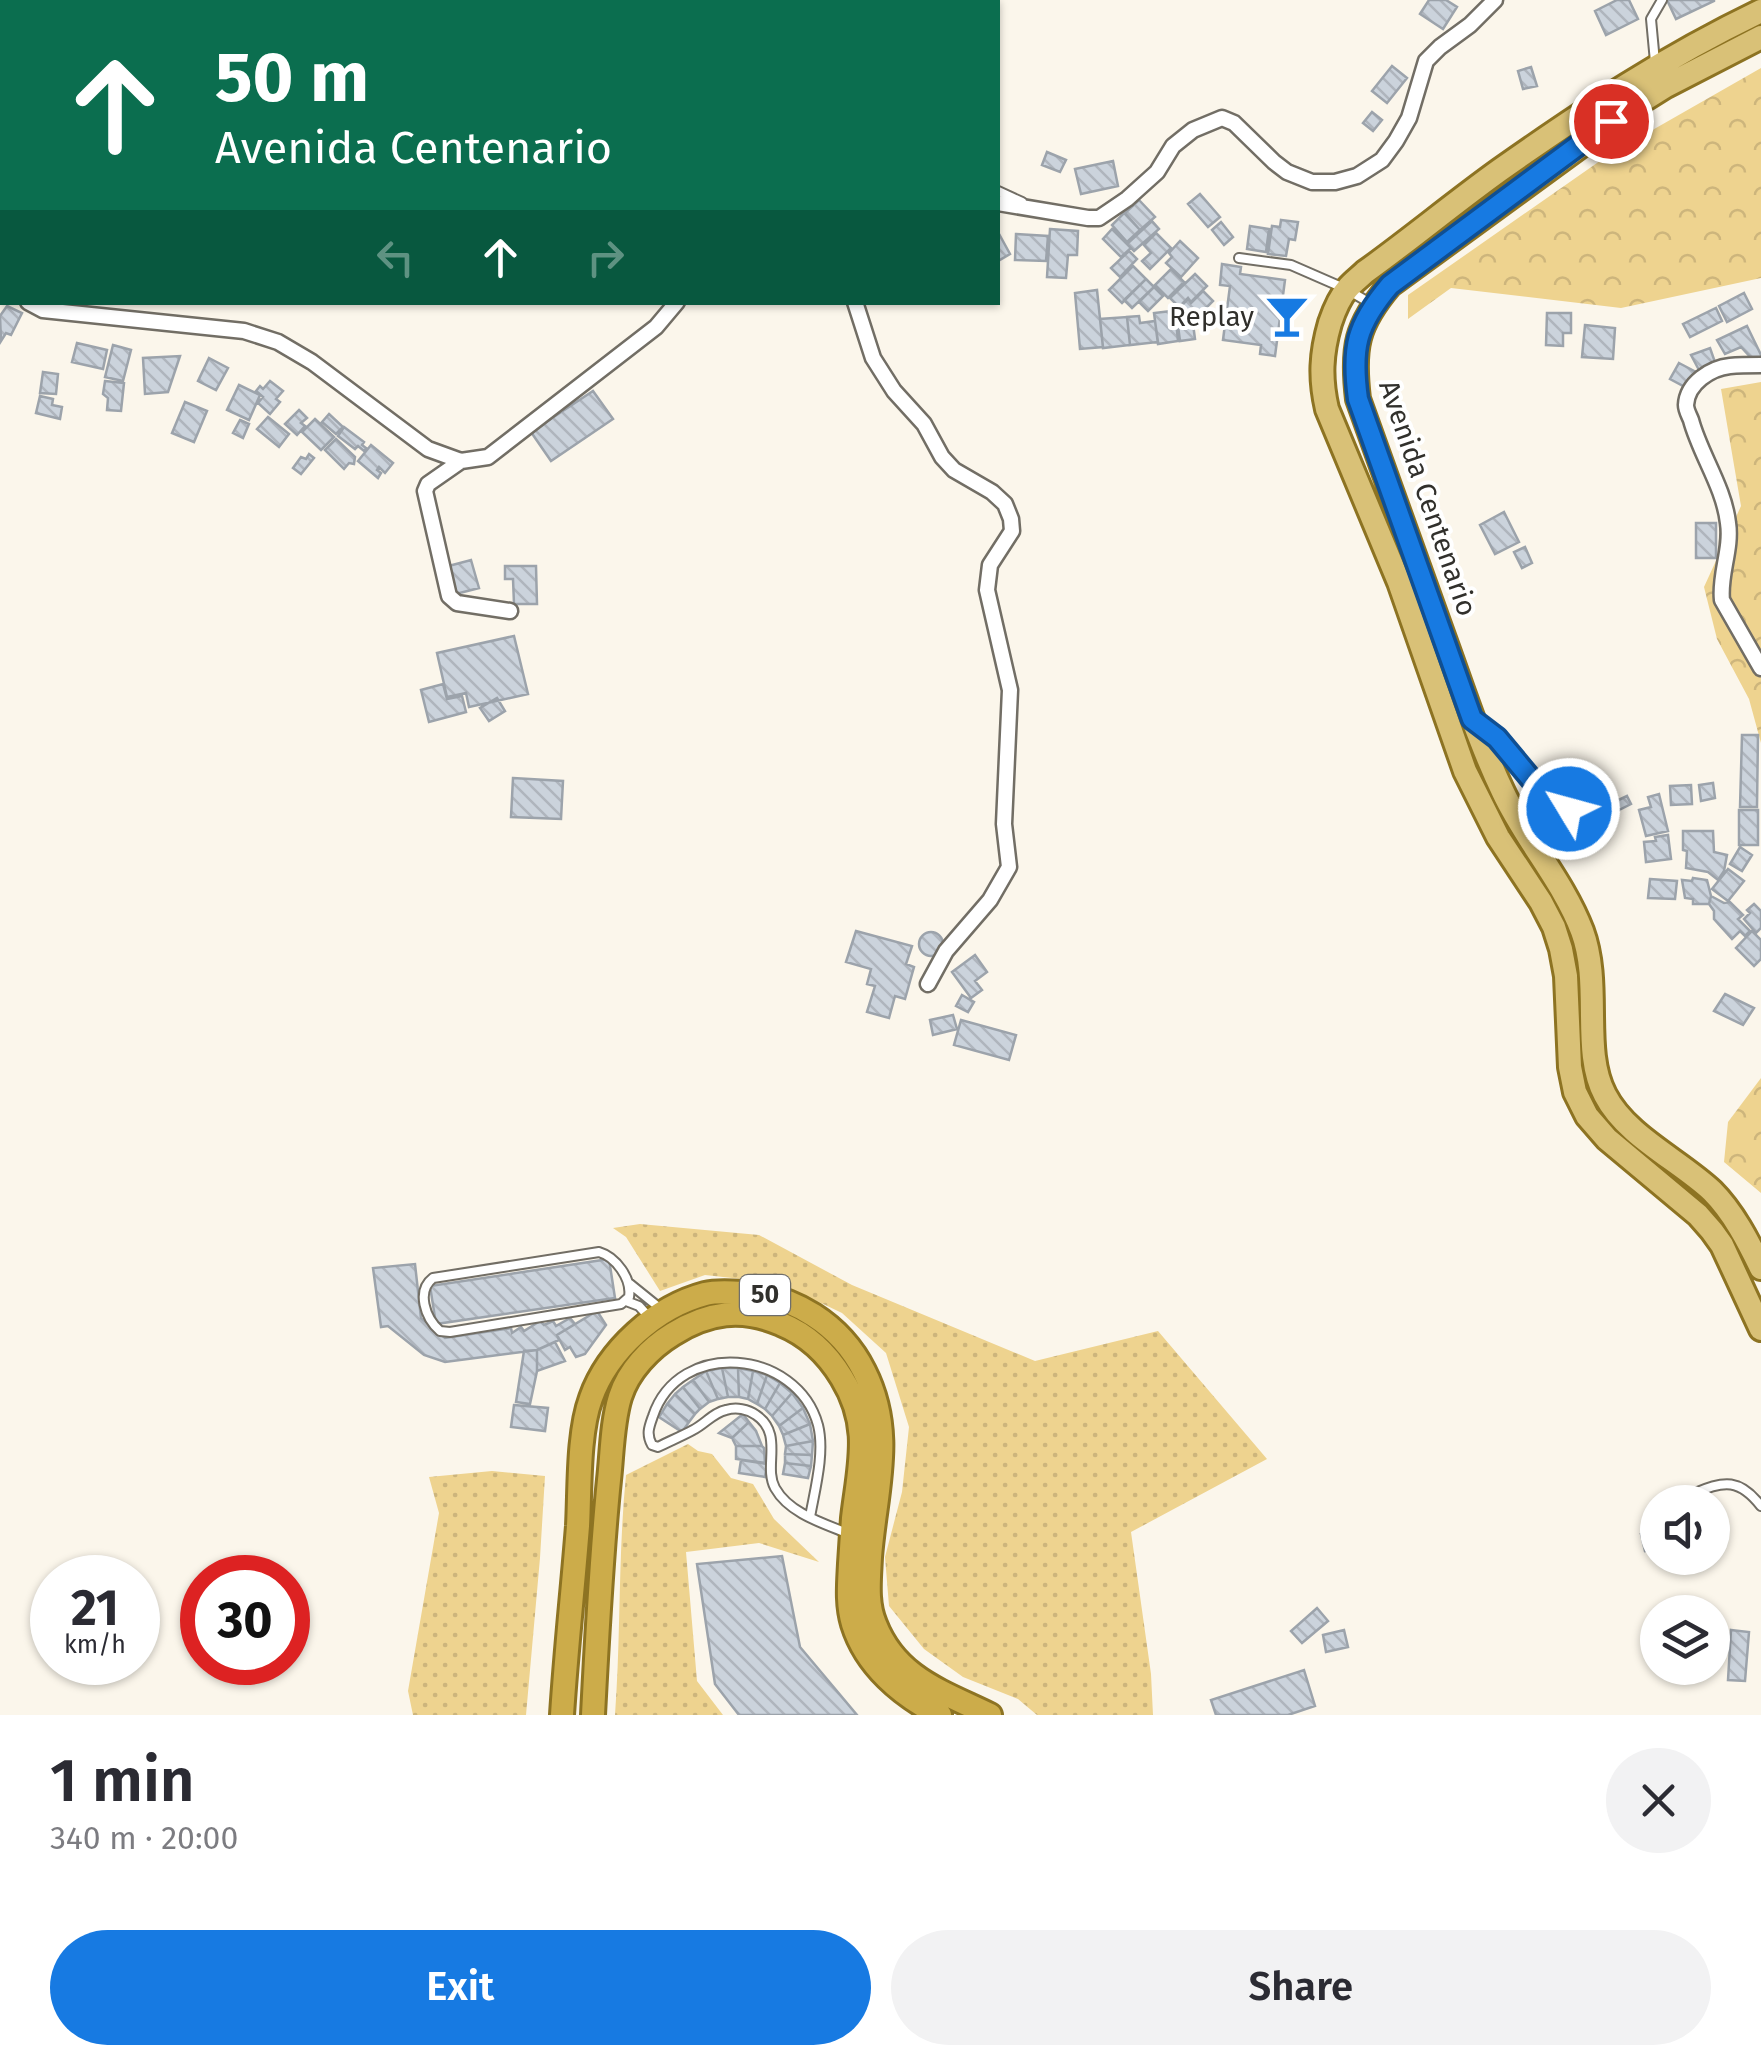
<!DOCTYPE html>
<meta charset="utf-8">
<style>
body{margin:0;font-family:"Fira Sans",sans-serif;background:#f2f2f3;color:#2b2b33;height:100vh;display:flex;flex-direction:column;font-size:38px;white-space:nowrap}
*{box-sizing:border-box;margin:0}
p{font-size:32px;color:#7c7c81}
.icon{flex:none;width:55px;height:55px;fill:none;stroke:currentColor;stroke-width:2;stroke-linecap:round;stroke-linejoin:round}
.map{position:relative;height:1715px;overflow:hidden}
.side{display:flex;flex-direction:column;background:#fff;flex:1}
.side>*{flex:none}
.banner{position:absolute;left:0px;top:0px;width:1000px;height:305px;box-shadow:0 2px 8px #0004;background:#0b6e4f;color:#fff;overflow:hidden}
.buttons{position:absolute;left:1640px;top:1485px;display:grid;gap:20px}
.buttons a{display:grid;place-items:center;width:90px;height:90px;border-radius:50%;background:#fff;box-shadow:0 2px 8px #0004;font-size:50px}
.speed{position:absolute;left:30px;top:1555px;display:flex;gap:20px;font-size:50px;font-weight:700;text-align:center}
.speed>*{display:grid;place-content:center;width:130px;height:130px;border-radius:50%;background:#fff;box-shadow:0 2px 8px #0004;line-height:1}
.speed small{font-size:25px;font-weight:400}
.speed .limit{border:15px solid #d22;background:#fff;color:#111}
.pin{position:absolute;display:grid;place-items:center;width:85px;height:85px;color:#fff;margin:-42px;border:5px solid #fff;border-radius:50%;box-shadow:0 2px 10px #0007}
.me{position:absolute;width:110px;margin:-55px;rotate:307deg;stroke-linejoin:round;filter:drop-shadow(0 0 8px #0008)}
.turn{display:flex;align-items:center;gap:35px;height:210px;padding:0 50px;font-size:45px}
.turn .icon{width:130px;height:130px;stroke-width:2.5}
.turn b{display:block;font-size:70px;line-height:85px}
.lanes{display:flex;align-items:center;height:95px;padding:0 50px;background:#0003;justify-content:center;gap:50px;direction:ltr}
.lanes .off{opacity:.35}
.round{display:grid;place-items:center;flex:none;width:105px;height:105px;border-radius:52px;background:#f2f2f3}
.summary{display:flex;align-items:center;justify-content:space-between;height:170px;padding:0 50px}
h1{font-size:60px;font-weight:600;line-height:75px}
.primary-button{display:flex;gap:20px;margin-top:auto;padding:20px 50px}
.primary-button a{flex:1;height:115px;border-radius:60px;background:#177ae2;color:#fff;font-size:40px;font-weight:600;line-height:115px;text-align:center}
.primary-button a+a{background:#f2f2f3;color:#2b2b33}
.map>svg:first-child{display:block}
.green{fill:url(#green-dots)}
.forest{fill:url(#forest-crowns)}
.building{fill:url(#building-back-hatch);stroke:#9ca3ab;stroke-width:2.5}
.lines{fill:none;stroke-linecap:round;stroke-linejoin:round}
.service-casing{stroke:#726e65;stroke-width:12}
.minor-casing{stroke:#726e65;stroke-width:19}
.primary-casing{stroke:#8d7322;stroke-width:28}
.trunk-casing{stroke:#8d7322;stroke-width:28}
.service{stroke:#fff;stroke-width:8}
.minor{stroke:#fff;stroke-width:14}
.primary{stroke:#d9c177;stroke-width:22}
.trunk{stroke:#ccac4a;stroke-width:22}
.route-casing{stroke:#0f4f93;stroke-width:25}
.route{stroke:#177ae2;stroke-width:18}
.labels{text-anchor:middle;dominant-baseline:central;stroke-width:8;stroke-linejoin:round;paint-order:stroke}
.shield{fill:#fff;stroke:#6f6e6b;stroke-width:2.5}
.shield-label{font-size:25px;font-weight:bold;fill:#31302c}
.poi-label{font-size:28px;fill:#31302c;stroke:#fff;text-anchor:end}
.street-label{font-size:28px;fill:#31302c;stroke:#fff}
</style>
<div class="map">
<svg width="1761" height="1715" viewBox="0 0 1761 1715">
<defs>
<pattern id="green-dots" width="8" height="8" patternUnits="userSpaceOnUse" patternTransform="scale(2.5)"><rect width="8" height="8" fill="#eed38f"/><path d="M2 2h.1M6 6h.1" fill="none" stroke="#cdb57c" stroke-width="1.8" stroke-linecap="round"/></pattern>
<pattern id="forest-crowns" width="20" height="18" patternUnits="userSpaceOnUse" patternTransform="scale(2.5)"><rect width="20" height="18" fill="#eed38f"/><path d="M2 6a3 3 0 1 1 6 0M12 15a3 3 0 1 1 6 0" fill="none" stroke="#cdb57c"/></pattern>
<pattern id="building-back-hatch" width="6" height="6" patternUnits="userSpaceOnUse" patternTransform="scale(2.5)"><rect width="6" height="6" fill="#cbd3dc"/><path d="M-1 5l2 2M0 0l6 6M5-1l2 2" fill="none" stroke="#afb5bd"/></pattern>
</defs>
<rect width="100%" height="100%" fill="#fbf6eb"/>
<path class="green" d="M640 1224 759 1235 852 1285 1035 1361 1158 1331 1267 1459 1131 1532 1151 1674 1153 1715H1037L1018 1699 963 1677 924 1649 889 1606 885 1557 902 1492 909 1427 886 1353 842 1313 779 1283 705 1275 660 1291 626 1237 613 1228Z
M688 1444 698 1451 712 1454 731 1478 753 1484 774 1519 819 1562 759 1543 686 1552 697 1681 723 1715H615C621 1635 618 1555 626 1475Z
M492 1471 545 1476 540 1558 526 1715H413L408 1691 439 1513 429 1477Z"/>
<path class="forest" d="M1761 68V278L1621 308 1451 288 1408 319V295L1607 156Z
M1761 382V743L1749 699 1717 639 1704 587 1741 506 1721 389Z
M1761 1078V1193L1724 1162 1728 1122Z"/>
<path class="building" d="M1429 0H1446L1457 7 1443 29 1420 14Z
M1617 0H1629L1638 19 1606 35 1595 11Z
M1667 0H1714V1L1676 19Z
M1392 66 1407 78 1387 103 1372 91Z
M1531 67 1537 86 1523 89 1518 71Z
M1372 112 1382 120 1373 131 1363 123Z
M1047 152 1066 160 1060 172 1042 165Z
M1113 161 1118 186 1081 194 1075 169Z
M1200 194 1220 217 1208 227 1188 204Z
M1139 200 1155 217 1140 230 1125 213Z
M1124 213 1140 230 1127 242 1112 225Z
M1281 220 1298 222 1295 240 1289 239 1286 256 1268 254 1272 226 1280 227Z
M1152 221 1159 229 1134 251 1127 244Z
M1221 222 1233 237 1224 245 1212 230Z
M1250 226 1269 229 1266 252 1247 249Z
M1050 229 1078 231 1077 255H1068L1066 278 1047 277Z
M1112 229 1131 248 1121 257 1103 239Z
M998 232 1010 254 998 261Z
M1156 233 1171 248 1150 269 1142 261 1151 253 1144 245Z
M1016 234 1048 236 1046 261 1015 260Z
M1180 241 1198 258 1181 277 1166 263 1172 257 1169 253Z
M1129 251 1137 259 1120 277 1111 268Z
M1222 264 1241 267 1240 274 1285 280 1275 356 1260 354 1261 345 1223 340 1230 286 1220 285Z
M1133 266 1146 279 1122 303 1109 290Z
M1171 269 1184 282 1168 298 1155 285Z
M1195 274 1207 286 1191 302 1188 298 1179 307 1170 298Z
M1146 279 1154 287 1132 308 1124 300Z
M1154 287 1163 296 1148 311 1139 302Z
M1097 290 1103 347 1080 349 1075 293Z
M1203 291 1213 301 1194 320 1181 306 1188 299 1191 303Z
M1744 293 1752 309 1727 322 1719 306Z
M7 306 22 313 11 335 6 333 1 341 0 316Z
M1716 308 1722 321 1690 337 1683 324Z
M1180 310 1181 320 1176 321 1178 341 1158 344 1154 313Z
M1547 313H1571V333H1563V346L1546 345Z
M1139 316 1140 323 1155 321 1158 342 1130 345 1127 317Z
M1127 317 1130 345 1103 348 1100 319Z
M1193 324 1195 339 1180 341 1178 326Z
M1585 325 1615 328 1613 359 1582 357Z
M1747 326 1761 355V362L1754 361 1741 347 1725 354 1717 340Z
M77 343 107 350 103 369 72 362Z
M113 345 131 350 123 381 105 377Z
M1710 348 1716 365 1700 372 1691 355Z
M180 356 168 392 145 394 143 358Z
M209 358 228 368 216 390 198 381Z
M1679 363 1696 372 1687 388 1670 379Z
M43 372 58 374 56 394 40 393Z
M105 381 124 383 121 411 107 410 108 398 103 394Z
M270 381 283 391 276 399 280 402 270 414 258 403 263 397 256 391 260 386 263 389Z
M239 385 260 395 249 420 227 410Z
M593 391 613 419 551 461 531 432Z
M40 396 53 399 52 405 62 407 60 419 36 413Z
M185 402 207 411 194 442 172 433Z
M299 410 307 418 301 423 305 426 297 435 285 424Z
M329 414 343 427 336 434 322 422Z
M268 417 289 434 279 447 257 429Z
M315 419 334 437 321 450 302 432Z
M240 420 249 424 243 438 233 433Z
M344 427 364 442 362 445 366 448 364 451 358 446 355 449 338 436Z
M336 439 355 457 354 464 349 463 344 469 325 450Z
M371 445 393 463 385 473 379 467 377 470 381 473 378 478 358 461Z
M309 454 314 458 301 474 293 468 301 457 306 459Z
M1504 512 1519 542 1495 554 1480 525Z
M1696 523H1716V558H1696Z
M1525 547 1532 563 1522 568 1514 552Z
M471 560 479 588 452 595 445 567Z
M505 566H536L537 604H514L513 579H505Z
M514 636 528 694 469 707 466 693 447 697 437 653Z
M443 684 447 699 462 696 466 712 429 722 421 690Z
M497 698 505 711 489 721 480 708Z
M1742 735H1758L1757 807H1740Z
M513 778 563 781 561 819 511 817Z
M1713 783 1715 798 1701 801 1699 785Z
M1691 785 1692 804 1671 805 1670 786Z
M1659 794 1668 831 1646 836 1639 810 1651 807 1648 797Z
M1627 796 1631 804 1613 813 1610 804Z
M1739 810H1758V845H1739Z
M1568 826 1590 841 1585 849 1562 835Z
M1683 831H1713L1714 852 1727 855 1724 871 1718 880 1708 872 1686 868 1687 851 1683 850Z
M1668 835 1671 859 1646 862 1644 842 1656 841 1655 837Z
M1740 847 1752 855 1742 871 1730 864Z
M1728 869 1744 881 1728 901 1712 889Z
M1693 878 1707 880 1711 896 1709 904H1693V899L1685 898 1682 880 1692 881Z
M1650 879 1677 881 1675 899 1648 898Z
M1711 896 1724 903 1730 902 1743 915 1738 919 1750 931 1745 936 1740 931 1732 939 1714 919V911L1709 904Z
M1754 904 1761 911V928L1756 933 1744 919 1750 913 1747 910Z
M856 931 912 946 906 964 914 967 905 999 895 996 889 1018 867 1012 875 986 867 984 871 969 846 962Z
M1752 931 1761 940V959L1754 966 1736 948Z
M919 944a12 12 0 1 1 24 0a12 12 0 1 1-24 0Z
M975 955 987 972 975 981 982 990 971 998 952 972Z
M1725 994 1754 1008 1743 1025 1714 1011Z
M962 995 974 1002 968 1012 956 1006Z
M953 1015 957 1029 933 1035 930 1020Z
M961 1020 1016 1035 1009 1060 954 1045Z
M609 1259 615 1298 436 1324 430 1286Z
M415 1264 421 1318 445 1338 511 1328 512 1333 521 1327 524 1331 540 1321 544 1325 553 1321 556 1326 570 1318 575 1324 557 1335 559 1340 537 1350 445 1362 424 1355 388 1326 381 1327 373 1268Z
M597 1311 606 1325 585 1354 576 1357 570 1347 565 1350 557 1335Z
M555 1342 565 1361 537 1371V1350Z
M537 1350V1371L530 1404 516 1402 524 1351Z
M722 1368 728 1397 718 1399 706 1371Z
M722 1368H738L739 1397H728Z
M738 1368 753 1371 748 1399 739 1397Z
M706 1371 718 1399 709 1402 693 1380Z
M753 1371 767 1375 757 1404 748 1399Z
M767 1375 780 1383 765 1409 757 1404Z
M693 1380 709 1402 700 1409 683 1387Z
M780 1383 792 1393 772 1416 765 1409Z
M683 1387 700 1409 695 1414 675 1394Z
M792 1393 803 1408 779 1426 772 1416Z
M675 1394 695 1414 689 1422 667 1404Z
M667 1404 689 1422 682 1432 659 1417Z
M514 1405 548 1408 545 1431 511 1427Z
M803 1408 810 1424 783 1435 779 1426Z
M743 1414 749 1422 732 1438 719 1433Z
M749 1422 756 1431 762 1446H736L732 1438Z
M810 1424 813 1441 786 1446 783 1435Z
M813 1441 812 1455 785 1454 786 1446Z
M736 1446H762L764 1448 765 1463 736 1459Z
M785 1454 812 1455 811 1466 785 1463Z
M741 1460 767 1464 765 1477 739 1473Z
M785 1463 811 1466 808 1478 783 1474Z
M1658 1531V1549L1645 1551 1641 1534Z
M782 1556 800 1647 857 1715H739L715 1684 697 1564Z
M1317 1608 1328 1621 1302 1643 1291 1631Z
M1344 1630 1348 1647 1326 1652 1323 1635Z
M1731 1630 1749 1632 1745 1681 1728 1680Z
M1304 1670 1315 1706 1288 1715H1216L1211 1700Z"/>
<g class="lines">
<g class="service-casing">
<path id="service" d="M1655 62 1651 19 1662 0
M998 191 1022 202
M1239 258 1291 265 1346 289 1370 303
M599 1252C616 1257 632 1279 629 1297L621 1304 450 1332 440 1331C425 1318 416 1291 433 1278Z
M630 1284 661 1309
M626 1301 639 1306 649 1317
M1695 1493C1724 1480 1740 1479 1761 1506
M810 1517C815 1489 825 1453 818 1425 797 1349 679 1338 653 1416 649 1427 646 1434 652 1445L658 1447C670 1441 682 1436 693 1430 705 1424 714 1412 726 1410 736 1407 748 1409 756 1415 784 1434 763 1466 775 1488 789 1513 822 1523 847 1533"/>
</g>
<g class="minor-casing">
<path id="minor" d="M998 203 1088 218H1099L1127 199 1157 172 1173 146 1193 130 1222 118 1234 123 1274 162 1287 172 1312 182H1335L1357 176 1382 160 1396 141 1409 118 1426 61 1440 47 1470 25 1495 0
M0 279 2 282
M28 302 43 310 244 331 278 342 312 362 428 449 461 461 488 457 656 327 677 302
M855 302 873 358 894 391 924 424 942 457 954 470 992 492 1005 504 1011 519 1012 531 990 565 987 590 1010 690 1004 824 1009 867 990 900 946 951 928 984
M1761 365C1751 365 1740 365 1730 366 1711 368 1687 383 1686 405 1686 410 1689 415 1691 420 1700 454 1724 487 1728 523 1732 549 1719 575 1722 600L1761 668
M461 461 428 484 425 491 449 596 457 603 510 611
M1473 719C1529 755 1522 806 1602 816"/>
</g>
<g class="primary-casing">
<path id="primary" d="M1761 11C1667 56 1585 110 1500 170 1454 203 1411 239 1365 272 1360 277 1353 282 1348 288 1339 298 1334 311 1330 323 1321 354 1320 378 1327 409L1399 582 1465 771 1498 837 1541 902 1554 927 1561 949 1566 976 1570 1067 1575 1092 1587 1116 1607 1139 1698 1215 1712 1231 1722 1245 1761 1329
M1761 37 1666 86 1642 101 1390 285C1356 325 1352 348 1358 399 1386 478 1415 557 1443 636 1462 688 1479 742 1503 792 1526 841 1563 881 1582 931 1602 985 1581 1050 1605 1095 1626 1136 1679 1160 1712 1191 1733 1212 1748 1241 1761 1268"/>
</g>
<g class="trunk-casing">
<path id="trunk" d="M562 1715C566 1652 573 1589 578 1526 580 1488 578 1433 591 1398 608 1350 656 1307 705 1294 717 1291 730 1292 742 1293 793 1294 841 1325 864 1371 896 1434 875 1491 870 1557 869 1580 866 1603 875 1624 896 1678 943 1692 990 1715
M593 1715C597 1637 601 1558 609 1480 612 1453 612 1423 620 1397 628 1371 650 1348 673 1334 708 1312 742 1307 781 1324 808 1335 827 1353 842 1378 872 1427 859 1466 853 1518 852 1533 851 1548 850 1564 849 1584 847 1604 853 1624 866 1666 902 1696 940 1715"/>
</g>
<use href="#service" class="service"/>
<use href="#minor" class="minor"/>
<use href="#primary" class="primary"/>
<use href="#trunk" class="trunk"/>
</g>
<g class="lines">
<g class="route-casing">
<path id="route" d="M1569 809 1546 797 1497 738 1472 719 1358 399C1351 348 1356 325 1390 285L1611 121"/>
</g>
<use href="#route" class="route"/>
</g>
<defs>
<g id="bar-bare" transform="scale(3.45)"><path d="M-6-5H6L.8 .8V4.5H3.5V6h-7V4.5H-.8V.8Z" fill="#177ae2" stroke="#fff" stroke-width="2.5" paint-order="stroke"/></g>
</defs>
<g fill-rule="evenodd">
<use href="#bar-bare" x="1287" y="316"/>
</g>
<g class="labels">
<rect class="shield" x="740" y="1275" width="50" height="40" rx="8"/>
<g class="shield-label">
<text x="765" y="1295">50</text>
</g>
<g class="poi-label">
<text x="1254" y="316">Replay</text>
</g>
<g class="street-label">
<text transform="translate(1428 498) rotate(71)">Avenida Centenario</text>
</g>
</g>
</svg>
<div class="buttons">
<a><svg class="icon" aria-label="sound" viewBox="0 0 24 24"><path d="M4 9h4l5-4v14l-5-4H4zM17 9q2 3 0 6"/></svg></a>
<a><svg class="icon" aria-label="layers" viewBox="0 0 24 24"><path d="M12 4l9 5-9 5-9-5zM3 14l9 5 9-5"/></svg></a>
</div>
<div class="speed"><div>21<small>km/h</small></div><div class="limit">30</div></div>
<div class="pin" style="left:1611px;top:121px;background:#d93025"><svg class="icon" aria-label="arrive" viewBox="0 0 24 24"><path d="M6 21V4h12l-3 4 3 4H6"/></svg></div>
<svg class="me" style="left:1569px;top:809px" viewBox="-20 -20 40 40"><circle r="17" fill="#177ae2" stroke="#fff" stroke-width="3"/><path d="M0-11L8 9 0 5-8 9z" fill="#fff"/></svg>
<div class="banner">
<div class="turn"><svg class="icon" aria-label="ahead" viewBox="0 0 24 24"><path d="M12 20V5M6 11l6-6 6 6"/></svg><div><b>50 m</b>Avenida Centenario</div></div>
<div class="lanes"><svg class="icon off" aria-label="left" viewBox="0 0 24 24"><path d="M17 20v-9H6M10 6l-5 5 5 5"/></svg><svg class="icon" aria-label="ahead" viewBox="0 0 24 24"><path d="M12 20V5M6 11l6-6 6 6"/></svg><svg class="icon off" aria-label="right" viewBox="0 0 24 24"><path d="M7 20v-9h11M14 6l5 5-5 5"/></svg></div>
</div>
</div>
<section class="side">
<div class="summary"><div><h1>1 min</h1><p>340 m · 20:00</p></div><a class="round"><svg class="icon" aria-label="close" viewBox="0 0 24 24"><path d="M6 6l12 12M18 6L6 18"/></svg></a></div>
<div class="primary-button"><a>Exit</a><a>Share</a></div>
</section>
